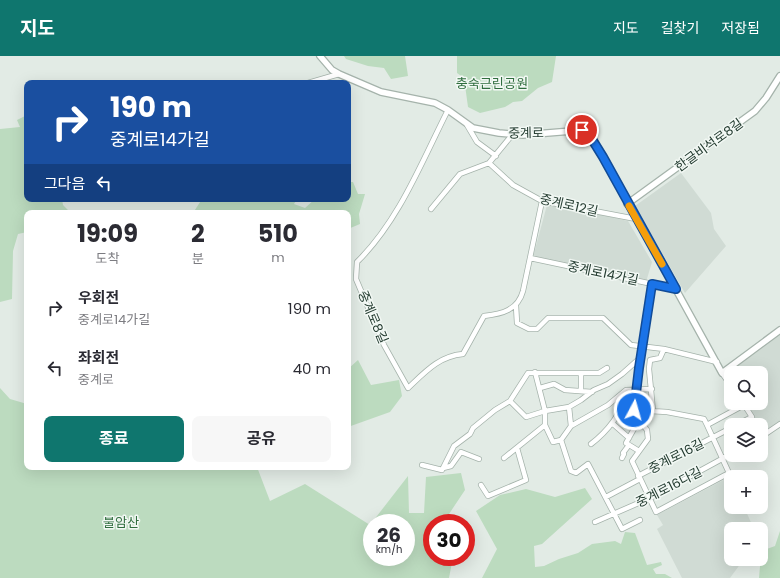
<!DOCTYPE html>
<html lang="ko">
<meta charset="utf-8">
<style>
body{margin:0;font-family:Poppins,"Noto Sans KR",sans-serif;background:#f7f7f7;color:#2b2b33;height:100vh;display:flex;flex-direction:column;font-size:15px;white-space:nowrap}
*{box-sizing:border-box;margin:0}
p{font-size:13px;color:#7c7c81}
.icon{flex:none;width:22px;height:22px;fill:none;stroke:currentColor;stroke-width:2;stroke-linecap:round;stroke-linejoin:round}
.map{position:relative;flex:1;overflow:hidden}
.sheet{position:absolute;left:24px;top:154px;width:327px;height:260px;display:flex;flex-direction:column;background:#fff;border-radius:8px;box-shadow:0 4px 16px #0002}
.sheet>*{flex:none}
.guide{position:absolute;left:24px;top:24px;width:327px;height:122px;border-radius:8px;box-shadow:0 4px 16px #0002;background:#1a4fa0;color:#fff;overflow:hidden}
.tools{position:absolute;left:724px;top:310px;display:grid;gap:8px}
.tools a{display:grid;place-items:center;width:44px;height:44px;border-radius:8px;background:#fff;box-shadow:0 4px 16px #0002;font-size:20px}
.speed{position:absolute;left:363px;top:458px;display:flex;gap:8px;font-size:20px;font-weight:700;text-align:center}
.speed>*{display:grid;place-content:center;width:52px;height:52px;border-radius:50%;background:#fff;box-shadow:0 4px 16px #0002;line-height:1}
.speed small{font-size:10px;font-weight:400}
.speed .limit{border:6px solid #d22;background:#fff;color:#111}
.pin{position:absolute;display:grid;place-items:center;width:34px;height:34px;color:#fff;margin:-17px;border:2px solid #fff;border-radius:50%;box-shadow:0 1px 4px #0007}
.me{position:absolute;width:44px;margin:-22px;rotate:6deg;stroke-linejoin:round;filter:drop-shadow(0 0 3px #0008)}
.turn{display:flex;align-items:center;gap:14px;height:84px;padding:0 20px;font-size:18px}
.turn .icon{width:52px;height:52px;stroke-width:2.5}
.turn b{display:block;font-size:28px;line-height:34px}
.then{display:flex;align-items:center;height:38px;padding:0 20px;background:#0003;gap:8px;font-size:15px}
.eta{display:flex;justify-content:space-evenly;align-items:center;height:68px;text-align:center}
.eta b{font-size:24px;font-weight:700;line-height:28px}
.primary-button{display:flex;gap:8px;margin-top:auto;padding:8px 20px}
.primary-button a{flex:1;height:46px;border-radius:8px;background:#0f766e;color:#fff;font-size:16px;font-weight:700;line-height:46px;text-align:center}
.primary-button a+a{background:#f7f7f7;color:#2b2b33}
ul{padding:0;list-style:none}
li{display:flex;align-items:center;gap:12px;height:60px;padding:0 20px}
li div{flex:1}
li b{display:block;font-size:15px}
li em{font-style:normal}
header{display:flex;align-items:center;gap:24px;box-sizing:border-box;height:56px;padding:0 20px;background:#0f766e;color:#fff}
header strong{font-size:19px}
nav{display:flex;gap:22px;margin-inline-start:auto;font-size:14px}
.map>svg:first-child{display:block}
.built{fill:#d0dbd4}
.green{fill:#bcdbbf;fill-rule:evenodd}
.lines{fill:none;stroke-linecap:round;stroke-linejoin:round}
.minor-casing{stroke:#a5b3ab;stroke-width:6}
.tertiary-casing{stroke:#a5b3ab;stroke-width:8}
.minor{stroke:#fff;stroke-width:4.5}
.tertiary{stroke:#fff;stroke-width:5.5}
.route-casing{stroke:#114b97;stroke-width:10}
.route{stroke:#1a73e8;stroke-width:7}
.slow{stroke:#f59e0b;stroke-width:7}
.labels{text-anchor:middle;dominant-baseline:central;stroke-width:3;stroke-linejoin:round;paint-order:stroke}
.park-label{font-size:13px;fill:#306e3e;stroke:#f2f8f4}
.street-label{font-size:13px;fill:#233b30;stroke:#f2f8f4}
</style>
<header>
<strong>지도</strong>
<nav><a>지도</a><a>길찾기</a><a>저장됨</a></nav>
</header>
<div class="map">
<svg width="780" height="522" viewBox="0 0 780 522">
<rect width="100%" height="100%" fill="#e2ebe5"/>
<path class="built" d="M681 117 711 157 714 173 726 190 685 237 635 150Z
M547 149 573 152 628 165 652 206 646 226 533 201Z
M780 277V366L764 377 761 369H758L743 347H761V317H731V328L725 318Z
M729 421 731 425V451H744L754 473H731V503H744L730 522H682L657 473 663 469 657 459Z"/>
<path class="green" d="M344 0H405L408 20 391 23 384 12 368 10 346 3Z
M457 0H556L552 26 538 32 522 45 513 46 505 51 480 57 468 51 464 22 457 17Z
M27 59V143H62L63 149 69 155V157H27V176L18 178 13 195 12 243 0 246V73L20 71 17 64Z
M348 126H353L358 138H365L359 158 360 168 348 173V157H193L202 143H297L294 148 305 152 315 143H348Z
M358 304 371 329 399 324 402 340 390 356 348 371V313Z
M0 332 10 343 27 348V411H257L270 445 305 428 370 469 408 420 409 457H424L426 421 461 417 465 434 449 458 450 467H432V501H453L449 522H0ZM372 467H406V501H372Z
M585 432 592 443 542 488 534 490 535 511 544 510 559 503 578 497 592 488 615 485 621 488 625 476 635 477 647 509 661 506 662 509 653 513 656 518H665L672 522H482L497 493 476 455 500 439 526 433 555 441Z
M780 475V522H759L760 510 754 503H761V495L775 490Z"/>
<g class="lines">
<g class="minor-casing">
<path id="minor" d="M308 27 339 18
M448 54C422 105 399 165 357 206L356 223 384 289 408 332C425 316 439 300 463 298L484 260C502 258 518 254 523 235L542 145
M467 69 477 86 496 100
M489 107 513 129 542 145 636 163
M431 153 460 118 489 107 512 79
M530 202 676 233
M652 228 639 312 634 358 647 374 648 383 632 405 656 456 729 417 707 369
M516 250 517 267 529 273H537L548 262H603L631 289 664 293 717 306
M722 317 731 330
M540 332 554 328 565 334 592 336
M581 335V317
M510 345 526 361 545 355 535 316
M569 351 571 370
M623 351 634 358
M634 354 667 356 704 363 707 369 744 349
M653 355 649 313 650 304 660 302 664 293
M639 364 626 387 639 395
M612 367 629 382
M736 369 752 361 743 347
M761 381 780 368
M561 384 553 386 545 369V355L569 351 581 344 594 334 608 328 622 318 640 302
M591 388C608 375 621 357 628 337L633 335
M504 402 545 369
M622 402 624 398 623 397 629 389
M422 409 442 414 443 412 451 410 461 396 479 403
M443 412 454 390 470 378 473 372 495 354 510 345 528 317H599L607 312
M638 420 731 372
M481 429 488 440 526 424 517 392
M606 441 640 423
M640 464 622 473 588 408 576 417 571 415 561 384 571 370 608 349 626 334 652 333
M595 466 650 442 731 398"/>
</g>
<g class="tertiary-casing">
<path id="tertiary" d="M320 0 332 14 339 18 381 36 435 47 448 54 473 72 499 77 523 79 584 74 590 80 603 101 722 317 780 274
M627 148 755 55 766 42 780 20"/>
</g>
<use href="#minor" class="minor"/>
<use href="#tertiary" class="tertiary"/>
</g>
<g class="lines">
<g class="route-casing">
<path id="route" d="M582 74 590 80 603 101 676 233 652 228 639 312 634 354"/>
</g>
<use href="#route" class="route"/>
<path class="slow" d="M629 150 662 208"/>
</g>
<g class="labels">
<g class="park-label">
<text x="492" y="27">충숙근린공원</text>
<text x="121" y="466">불암산</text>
</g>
<g class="street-label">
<text transform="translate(526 77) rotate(-1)">중계로</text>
<text transform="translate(709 89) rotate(-36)">한글비석로8길</text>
<text transform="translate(569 149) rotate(13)">중계로12길</text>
<text transform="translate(603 217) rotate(12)">중계로14가길</text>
<text transform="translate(373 261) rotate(67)">중계로8길</text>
<text transform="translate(676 400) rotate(-27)">중계로16길</text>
<text transform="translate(669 431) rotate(-27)">중계로16다길</text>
</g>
</g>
</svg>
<div class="tools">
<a><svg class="icon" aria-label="search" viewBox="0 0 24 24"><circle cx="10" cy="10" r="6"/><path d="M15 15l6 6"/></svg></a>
<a><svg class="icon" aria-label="layers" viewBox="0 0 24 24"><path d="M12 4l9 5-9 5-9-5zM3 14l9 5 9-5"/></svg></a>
<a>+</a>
<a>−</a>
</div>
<div class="speed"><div>26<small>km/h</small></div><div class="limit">30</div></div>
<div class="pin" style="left:582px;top:74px;background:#d93025"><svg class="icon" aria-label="arrive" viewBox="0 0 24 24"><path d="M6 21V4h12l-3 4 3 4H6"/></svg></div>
<svg class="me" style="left:634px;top:354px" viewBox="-20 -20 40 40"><circle r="17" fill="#1a73e8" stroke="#fff" stroke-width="3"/><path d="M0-11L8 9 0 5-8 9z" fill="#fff"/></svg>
<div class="guide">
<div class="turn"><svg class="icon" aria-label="right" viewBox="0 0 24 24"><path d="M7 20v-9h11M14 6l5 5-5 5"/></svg><div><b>190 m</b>중계로14가길</div></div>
<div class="then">그다음<svg class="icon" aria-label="left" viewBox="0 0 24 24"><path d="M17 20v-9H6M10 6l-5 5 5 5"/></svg></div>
</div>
<section class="sheet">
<div class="eta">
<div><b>19:09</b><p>도착</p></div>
<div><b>2</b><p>분</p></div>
<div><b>510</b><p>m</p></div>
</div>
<ul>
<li><svg class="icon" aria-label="right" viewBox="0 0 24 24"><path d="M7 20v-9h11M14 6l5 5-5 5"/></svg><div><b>우회전</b><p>중계로14가길</p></div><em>190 m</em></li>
<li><svg class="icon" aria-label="left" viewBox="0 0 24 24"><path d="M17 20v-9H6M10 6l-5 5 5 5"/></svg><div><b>좌회전</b><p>중계로</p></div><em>40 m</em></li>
</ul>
<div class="primary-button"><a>종료</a><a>공유</a></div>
</section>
</div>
